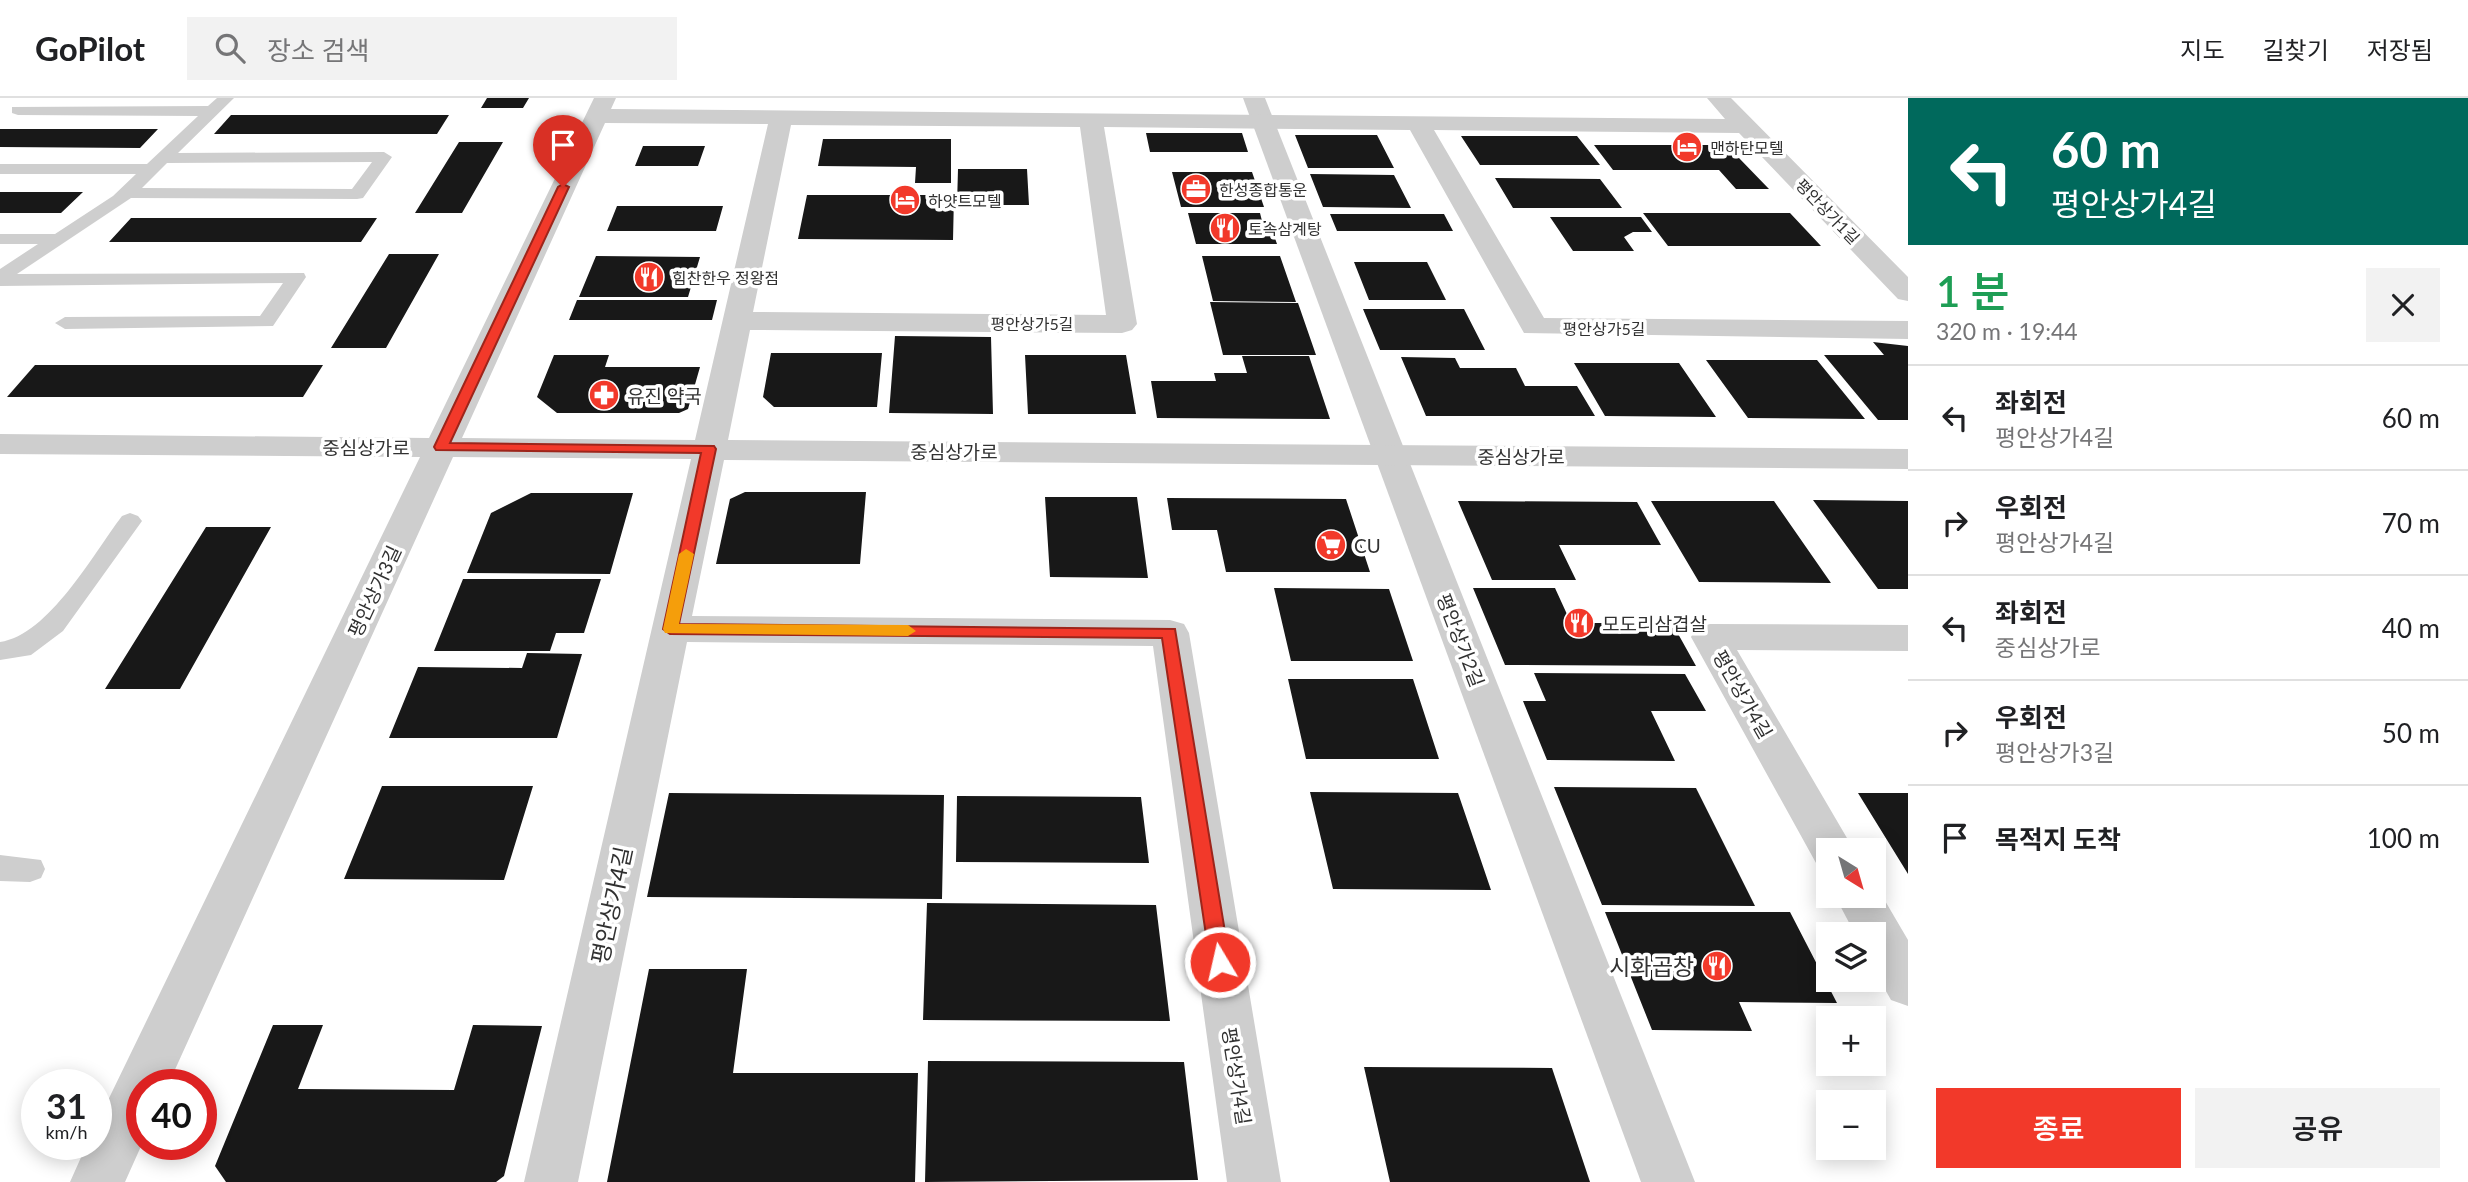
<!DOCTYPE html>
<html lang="ko">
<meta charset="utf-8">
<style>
body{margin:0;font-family:Lato,"Noto Sans KR",sans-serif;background:#f2f2f2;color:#202124;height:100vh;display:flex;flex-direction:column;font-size:26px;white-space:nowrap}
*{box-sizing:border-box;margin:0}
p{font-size:23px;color:#757577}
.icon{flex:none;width:38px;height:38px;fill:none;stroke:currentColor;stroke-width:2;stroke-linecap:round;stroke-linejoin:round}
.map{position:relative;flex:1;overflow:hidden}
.drawer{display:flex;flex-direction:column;background:#fff;width:560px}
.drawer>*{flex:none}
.hud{background:#00695c;color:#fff;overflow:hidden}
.needle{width:46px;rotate:143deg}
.tools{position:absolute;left:1816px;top:740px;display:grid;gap:14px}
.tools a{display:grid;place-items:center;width:70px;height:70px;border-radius:0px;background:#fff;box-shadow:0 4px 18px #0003;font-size:35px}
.speed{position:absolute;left:21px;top:971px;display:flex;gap:14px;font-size:35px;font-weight:700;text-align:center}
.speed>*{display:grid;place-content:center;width:91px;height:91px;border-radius:50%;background:#fff;box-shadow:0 4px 18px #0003;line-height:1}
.speed small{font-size:18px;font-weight:400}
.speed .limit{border:10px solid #d22;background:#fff;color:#111}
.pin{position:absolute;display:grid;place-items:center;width:60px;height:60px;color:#fff;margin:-72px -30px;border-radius:50% 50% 50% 0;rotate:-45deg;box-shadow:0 0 7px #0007}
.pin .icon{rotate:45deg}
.me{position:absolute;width:77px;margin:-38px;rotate:351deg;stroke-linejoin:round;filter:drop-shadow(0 0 5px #0008)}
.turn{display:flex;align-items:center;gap:24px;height:147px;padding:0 28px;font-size:32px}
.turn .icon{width:91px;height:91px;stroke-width:2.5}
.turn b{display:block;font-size:49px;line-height:60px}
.round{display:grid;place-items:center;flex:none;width:74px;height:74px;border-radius:0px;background:#f2f2f2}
.summary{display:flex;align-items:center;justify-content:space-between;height:119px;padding:0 28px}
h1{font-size:42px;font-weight:600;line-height:52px;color:#1e9e55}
.action{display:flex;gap:14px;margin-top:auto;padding:14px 28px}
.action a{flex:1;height:80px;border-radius:0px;background:#f2392a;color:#fff;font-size:28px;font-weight:600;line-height:80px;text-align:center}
.action a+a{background:#f2f2f2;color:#202124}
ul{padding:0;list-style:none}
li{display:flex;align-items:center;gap:21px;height:105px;padding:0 28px;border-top:2px solid #e0e0e0}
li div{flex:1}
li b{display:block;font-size:26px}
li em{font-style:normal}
header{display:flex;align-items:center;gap:42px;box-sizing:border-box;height:98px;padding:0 35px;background:#fff;border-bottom:2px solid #e0e0e0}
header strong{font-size:33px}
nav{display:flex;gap:38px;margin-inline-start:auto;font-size:24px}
.search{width:490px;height:63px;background:#f2f2f2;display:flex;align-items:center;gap:18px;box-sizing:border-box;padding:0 24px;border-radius:0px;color:#757577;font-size:26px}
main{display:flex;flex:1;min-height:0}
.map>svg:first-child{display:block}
.building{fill:#181818}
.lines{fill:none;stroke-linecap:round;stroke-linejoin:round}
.service{fill:#cecece;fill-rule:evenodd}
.pedestrian{fill:#cecece;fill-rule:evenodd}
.tertiary{fill:#cecece;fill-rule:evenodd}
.route{fill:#f2392a;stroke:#9d251b;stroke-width:2}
.slow{fill:#f59e0b}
.labels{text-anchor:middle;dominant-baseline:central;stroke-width:7;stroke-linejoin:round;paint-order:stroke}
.far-poi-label{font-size:16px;fill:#313131;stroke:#fff;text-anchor:start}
.far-street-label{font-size:16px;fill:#313131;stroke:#fff}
.poi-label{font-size:19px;fill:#313131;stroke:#fff;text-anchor:start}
.street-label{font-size:19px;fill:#313131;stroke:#fff}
.near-street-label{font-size:23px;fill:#313131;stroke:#fff}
.near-poi-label{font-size:23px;fill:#313131;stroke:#fff;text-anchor:end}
</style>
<header>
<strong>GoPilot</strong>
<div class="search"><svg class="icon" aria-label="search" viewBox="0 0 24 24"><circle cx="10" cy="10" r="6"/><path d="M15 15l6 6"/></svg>장소 검색</div>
<nav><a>지도</a><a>길찾기</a><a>저장됨</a></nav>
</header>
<main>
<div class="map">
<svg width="1908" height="1084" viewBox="0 0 1908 1084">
<rect width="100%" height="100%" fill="#fff"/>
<path class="building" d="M487 0H529L523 10H481Z
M231 17H449L437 36H214Z
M0 31H158L140 50 0 49Z
M1146 35H1242L1248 54H1150Z
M1295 37H1377L1394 70H1308Z
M1461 38H1577L1600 67H1480Z
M823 41H951V85H915L916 69 818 68Z
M459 44H503L462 115H415Z
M1594 47H1711L1738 59 1769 91H1736L1719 72H1613Z
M643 48H705L698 68H635Z
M958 71H1027L1029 107H957Z
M1172 74H1252L1264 109H1181Z
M1310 76 1394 77 1411 110 1323 109Z
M1495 80 1600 81 1622 110H1513Z
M0 94H83L61 115H0Z
M807 97H954L953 142 798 141Z
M617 108H723L716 133H607Z
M1188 115H1260L1262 123H1269L1277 146H1196Z
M1643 115H1790L1821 148H1668Z
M1330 116H1444L1453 133H1337Z
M1550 119H1641L1652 134H1633L1624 139 1634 153H1573Z
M131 120H377L361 144H109Z
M389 156H439L386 250H331Z
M596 158 700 159 688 199H579Z
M1202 158H1280L1296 204 1213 203Z
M1354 164H1427L1446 202H1369Z
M577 202H717L712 222H569Z
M1210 204 1298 205 1316 257H1223Z
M1363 211H1464L1485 252H1380Z
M895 238 991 239 993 316 889 315Z
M1873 244 1908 248V322H1878L1824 257H1884Z
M771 255H882L877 309H774L763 299Z
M554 257H609L605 269H700L688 311 679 315H557L537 299Z
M1025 257H1126L1136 316H1028Z
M1242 258H1309L1330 321 1157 320 1151 283H1216L1214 275H1247Z
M1401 259 1455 260 1460 270H1516L1525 288H1577L1595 318H1426Z
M1706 262H1817L1865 321 1748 320Z
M1574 265H1679L1716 319 1605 318Z
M35 267H323L303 299H7Z
M745 394H866L860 466H716L730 401Z
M531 395H633L610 476 467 475 491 415Z
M1045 399H1137L1148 480 1050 479Z
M1167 400 1346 401 1370 474H1226L1217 432H1172Z
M1813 402 1908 403V491H1878Z
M1458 403 1637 404 1661 447H1559L1576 482H1492Z
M1651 403H1774L1831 485 1699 484Z
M206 429H271L180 591H105Z
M463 481H601L584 535H556L550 553H434Z
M1274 490 1389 491 1413 563H1291Z
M1473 490H1555L1571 525H1672L1696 568 1505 567Z
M527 555 582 556 557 640H389L418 569 522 570Z
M1534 575 1685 576 1706 613H1651L1675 663 1547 662 1523 603H1546Z
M1288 581H1413L1439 661H1306Z
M382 688H533L504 782 344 781Z
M1554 689 1696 690 1755 808 1602 807Z
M1310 694 1458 695 1491 792 1333 791Z
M669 695 944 697 942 801 647 799Z
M1858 695H1908V776Z
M957 698 1141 699 1149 765 956 764Z
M927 805 1156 807 1170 923 923 922Z
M1605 814H1790L1837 905 1739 904 1752 933 1652 932Z
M649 871H747L733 975H918L915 1084H607Z
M273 927H323L298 991 454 992 473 927 542 928 504 1078 496 1084H226L215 1068Z
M928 963 1184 964 1198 1082 925 1084Z
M1364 969 1552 970 1590 1084H1390Z"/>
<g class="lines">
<path class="service" d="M217 0H234L178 55 384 54 392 59 363 100 357 101 131 100 17 176 304 175 306 179 273 228 65 231 55 225 65 219 260 218 283 185 0 188V171L38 146H0V136H55L113 98 136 76H0V66H147L198 18 18 17 12 15V9L208 8ZM372 64 352 91 142 90 167 65Z
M130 415 138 418 142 423 63 533 31 557 0 562V544C49 537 93 456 122 418Z
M0 757 41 762 45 771 41 780 30 784 0 783Z"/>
<path class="pedestrian" d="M1243 0H1265L1695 1084H1641Z"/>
<path class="tertiary" d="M594 0H616L611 11 1725 21 1707 0H1731L1908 179V203L1898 201 1739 35 1434 32 1544 220 1908 223V241L1524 235 1410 32 1104 29 1137 226 1132 232 1122 235 750 232 728 342 1908 351V371L724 362 692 518 1170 522 1184 526 1189 535 1281 1084H1227L1153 548 687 544 578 1084H524L691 361 453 359 168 987H142V1046L125 1084H70L87 1046H96V1027L420 359 0 356V336L429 340ZM605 25 768 26 695 342 462 340ZM791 27 1080 29 1106 217 753 214Z
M1710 526 1908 527V553L1737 552 1854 752H1829V769L1816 765 1691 539 1696 530Z
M1874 784 1908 842V908L1891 902 1874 872V836H1855L1835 798H1874Z"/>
</g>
<path class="route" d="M563 86 569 89 450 345 714 348 716 351 679 526 1175 531 1230 864 1227 870 1220 873 1213 870 1210 864 1162 540 670 536 663 531 701 355 436 352 434 349 558 89Z"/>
<path class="slow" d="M686 451 694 456 679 526 908 527 916 533 908 538 665 535 663 531 679 456Z"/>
<defs>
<g id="hotel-disc" transform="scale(1.575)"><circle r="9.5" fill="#f2392a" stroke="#fff"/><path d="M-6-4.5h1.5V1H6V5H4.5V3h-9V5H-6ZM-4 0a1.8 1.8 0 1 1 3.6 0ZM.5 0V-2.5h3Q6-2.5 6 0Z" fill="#fff"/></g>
<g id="office-disc" transform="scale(1.575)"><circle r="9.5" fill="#f2392a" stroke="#fff"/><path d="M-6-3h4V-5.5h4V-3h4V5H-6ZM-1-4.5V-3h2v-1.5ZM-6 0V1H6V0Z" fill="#fff"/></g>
<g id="restaurant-disc" transform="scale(1.575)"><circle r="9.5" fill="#f2392a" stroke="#fff"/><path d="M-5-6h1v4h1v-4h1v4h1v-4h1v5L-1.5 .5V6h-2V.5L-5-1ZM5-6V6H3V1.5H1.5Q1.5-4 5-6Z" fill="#fff"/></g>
<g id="pharmacy-disc" transform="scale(1.575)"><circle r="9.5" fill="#f2392a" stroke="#fff"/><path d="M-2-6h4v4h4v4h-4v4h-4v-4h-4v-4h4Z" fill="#fff"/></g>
<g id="supermarket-disc" transform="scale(1.575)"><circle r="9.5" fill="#f2392a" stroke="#fff"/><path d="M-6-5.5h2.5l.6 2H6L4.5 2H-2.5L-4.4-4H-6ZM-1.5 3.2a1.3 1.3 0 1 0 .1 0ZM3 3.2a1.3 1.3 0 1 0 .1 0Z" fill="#fff"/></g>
</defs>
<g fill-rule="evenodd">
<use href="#hotel-disc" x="1687" y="49"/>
<use href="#office-disc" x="1196" y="91"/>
<use href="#hotel-disc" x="905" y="102"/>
<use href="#restaurant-disc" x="1225" y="130"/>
<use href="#restaurant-disc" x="649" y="179"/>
<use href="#pharmacy-disc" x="604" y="297"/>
<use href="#supermarket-disc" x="1331" y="447"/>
<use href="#restaurant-disc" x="1579" y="525"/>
<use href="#restaurant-disc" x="1717" y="868"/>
</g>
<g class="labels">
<g class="far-poi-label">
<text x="1710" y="49">맨하탄모텔</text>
<text x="1219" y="91">한성종합통운</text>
<text x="928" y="102">하얏트모텔</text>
<text x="1248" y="130">토속삼계탕</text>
<text x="672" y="179">힘찬한우 정왕점</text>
</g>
<g class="far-street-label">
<text transform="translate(1828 113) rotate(46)">평안상가1길</text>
<text x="1032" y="225">평안상가5길</text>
<text x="1604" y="230">평안상가5길</text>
</g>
<g class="poi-label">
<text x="627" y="297">유진 약국</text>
<text x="1354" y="447">CU</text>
<text x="1602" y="525">모도리삼겹살</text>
</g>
<g class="street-label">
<text x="366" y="349">중심상가로</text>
<text x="954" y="353">중심상가로</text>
<text x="1521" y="358">중심상가로</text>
<text transform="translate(374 493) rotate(-65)">평안상가3길</text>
<text transform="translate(1461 542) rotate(69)">평안상가2길</text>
<text transform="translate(1743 596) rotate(60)">평안상가4길</text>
<text transform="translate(1237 978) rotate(81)">평안상가4길</text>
</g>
<g class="near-street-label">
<text transform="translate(611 807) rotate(-78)">평안상가4길</text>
</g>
<g class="near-poi-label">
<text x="1694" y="868">시화곱창</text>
</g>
</g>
</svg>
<div class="tools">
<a><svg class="needle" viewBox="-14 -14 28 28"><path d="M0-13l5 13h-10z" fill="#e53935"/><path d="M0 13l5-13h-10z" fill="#757577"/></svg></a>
<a><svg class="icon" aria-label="layers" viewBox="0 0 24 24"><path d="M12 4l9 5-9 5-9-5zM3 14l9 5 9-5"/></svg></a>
<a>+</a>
<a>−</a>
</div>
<div class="speed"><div>31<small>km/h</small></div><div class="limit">40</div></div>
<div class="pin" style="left:563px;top:89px;background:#d93025"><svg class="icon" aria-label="arrive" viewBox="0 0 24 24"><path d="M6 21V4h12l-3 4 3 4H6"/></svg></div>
<svg class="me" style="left:1220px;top:864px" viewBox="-20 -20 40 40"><circle r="17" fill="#f2392a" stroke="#fff" stroke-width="3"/><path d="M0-11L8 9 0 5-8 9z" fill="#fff"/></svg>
</div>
<section class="drawer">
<div class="hud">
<div class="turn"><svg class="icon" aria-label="left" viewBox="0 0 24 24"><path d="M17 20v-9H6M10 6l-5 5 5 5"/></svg><div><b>60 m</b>평안상가4길</div></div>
</div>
<div class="summary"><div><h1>1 분</h1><p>320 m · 19:44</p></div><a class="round"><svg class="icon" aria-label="close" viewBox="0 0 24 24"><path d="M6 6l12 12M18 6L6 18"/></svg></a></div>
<ul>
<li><svg class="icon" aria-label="left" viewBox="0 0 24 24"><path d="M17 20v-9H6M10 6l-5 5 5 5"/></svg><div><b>좌회전</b><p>평안상가4길</p></div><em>60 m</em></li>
<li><svg class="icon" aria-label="right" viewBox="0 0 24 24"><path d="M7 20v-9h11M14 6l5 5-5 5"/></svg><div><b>우회전</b><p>평안상가4길</p></div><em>70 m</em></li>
<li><svg class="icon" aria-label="left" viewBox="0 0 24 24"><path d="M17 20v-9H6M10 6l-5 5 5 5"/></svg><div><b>좌회전</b><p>중심상가로</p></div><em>40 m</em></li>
<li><svg class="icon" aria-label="right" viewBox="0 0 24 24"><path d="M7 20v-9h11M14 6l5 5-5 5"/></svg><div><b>우회전</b><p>평안상가3길</p></div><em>50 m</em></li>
<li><svg class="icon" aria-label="arrive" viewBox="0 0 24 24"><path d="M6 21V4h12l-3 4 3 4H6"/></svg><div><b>목적지 도착</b></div><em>100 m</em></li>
</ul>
<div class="action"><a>종료</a><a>공유</a></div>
</section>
</main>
